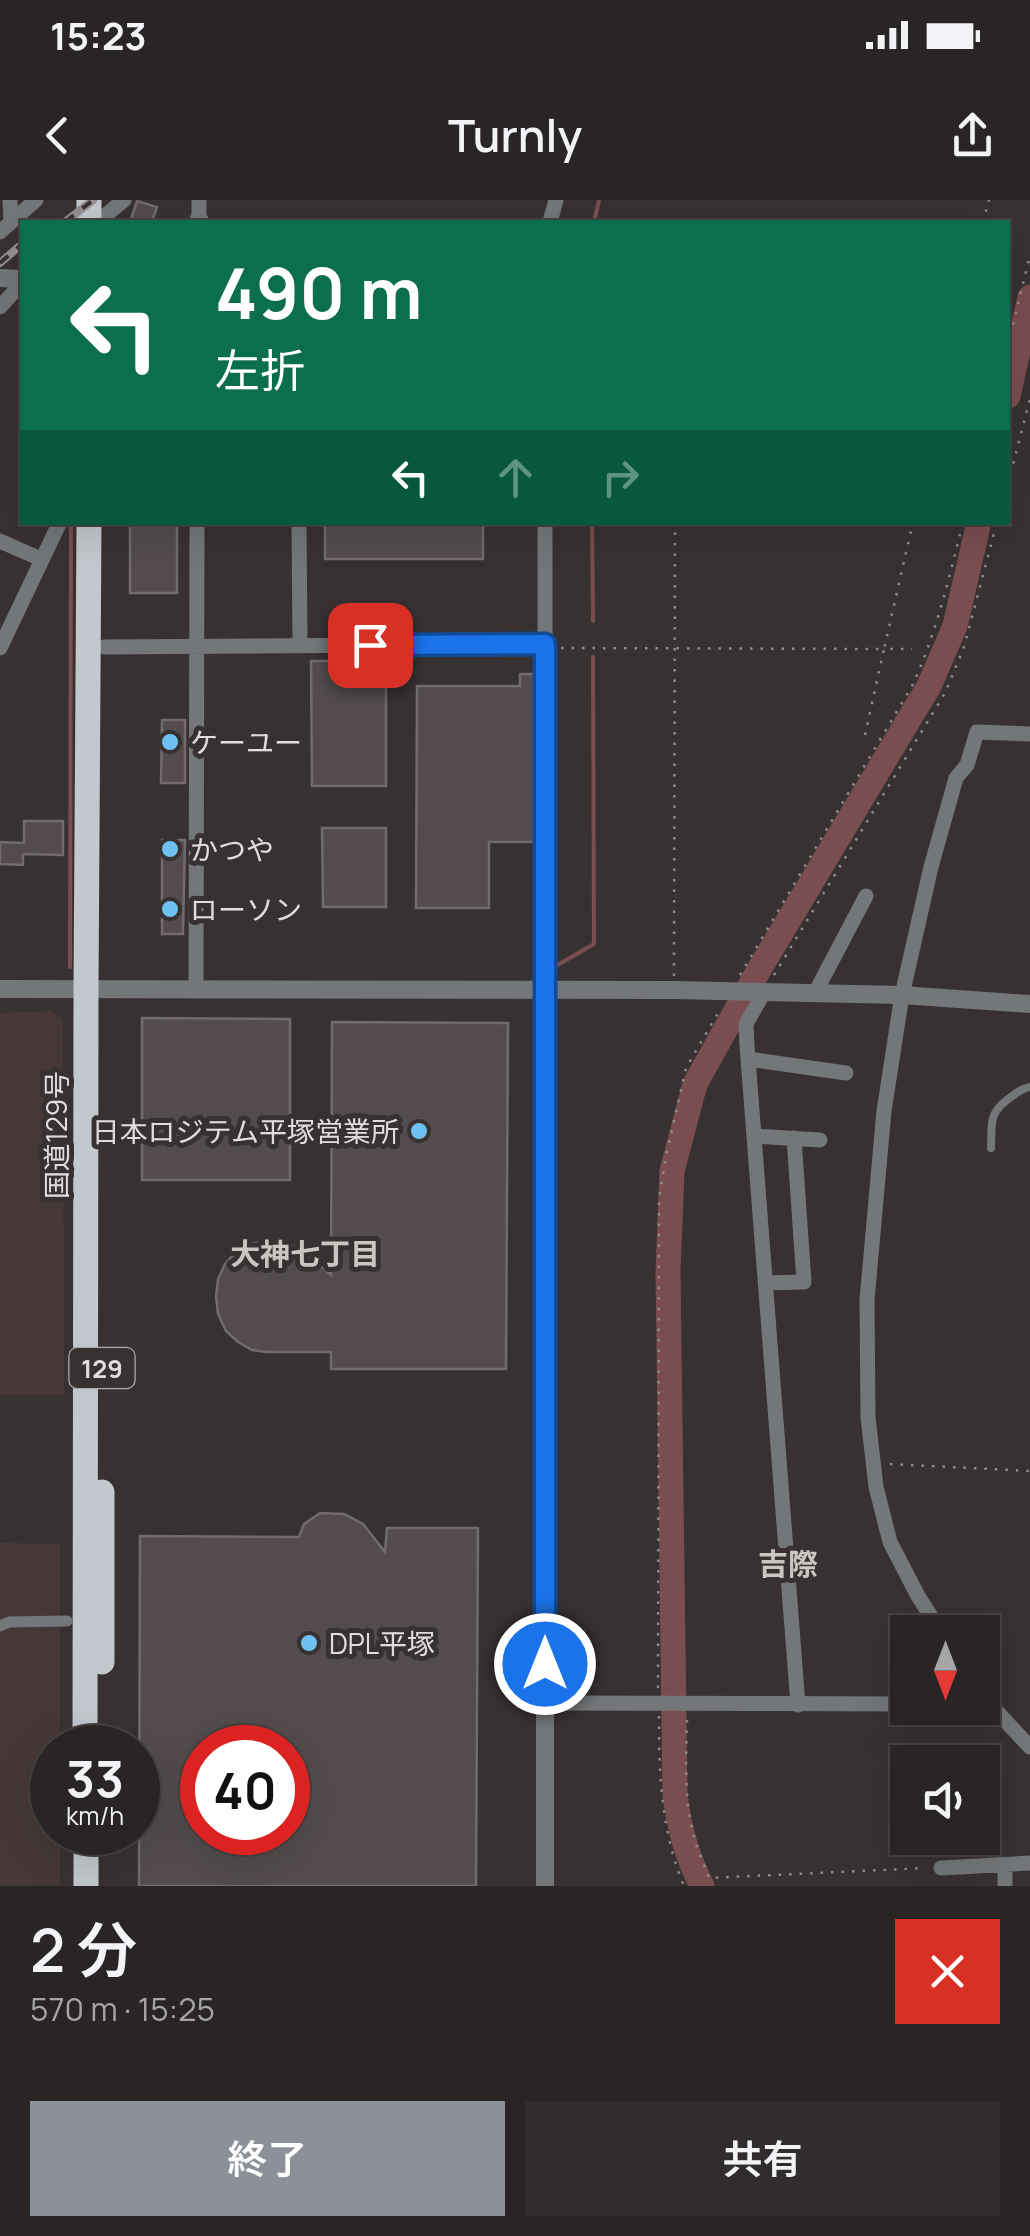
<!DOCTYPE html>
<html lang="ja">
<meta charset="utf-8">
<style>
body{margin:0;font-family:Manrope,"Noto Sans JP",sans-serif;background:#322d2d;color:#f1f3f6;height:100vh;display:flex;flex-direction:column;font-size:38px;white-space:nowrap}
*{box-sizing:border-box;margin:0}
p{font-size:32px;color:#a5a5a7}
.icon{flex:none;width:55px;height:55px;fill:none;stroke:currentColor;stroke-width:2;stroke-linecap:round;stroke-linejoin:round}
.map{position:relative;height:1686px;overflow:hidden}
.sheet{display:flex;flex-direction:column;background:#2a2525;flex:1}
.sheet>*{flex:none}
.guide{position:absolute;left:20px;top:20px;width:990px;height:305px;border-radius:0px;box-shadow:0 10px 40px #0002,0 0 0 2px #464242;background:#0b6e4f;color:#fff;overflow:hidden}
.needle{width:65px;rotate:180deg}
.buttons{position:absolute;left:890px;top:1415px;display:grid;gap:20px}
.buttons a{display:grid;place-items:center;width:110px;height:110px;border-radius:0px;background:#2a2525;box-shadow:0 10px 40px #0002,0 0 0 2px #464242;font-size:50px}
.speed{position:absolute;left:30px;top:1525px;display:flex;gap:20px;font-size:50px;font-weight:700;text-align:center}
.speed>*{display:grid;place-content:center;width:130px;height:130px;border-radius:50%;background:#2a2525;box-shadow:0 10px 40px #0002,0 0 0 2px #464242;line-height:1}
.speed small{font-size:25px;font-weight:400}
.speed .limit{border:15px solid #d22;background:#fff;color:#111}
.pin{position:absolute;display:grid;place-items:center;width:85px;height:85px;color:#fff;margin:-42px;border-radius:20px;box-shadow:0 5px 15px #0006}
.me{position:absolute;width:110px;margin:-55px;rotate:0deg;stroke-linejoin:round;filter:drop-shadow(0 0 8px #0008)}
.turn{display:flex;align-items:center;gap:35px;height:210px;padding:0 30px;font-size:45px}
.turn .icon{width:130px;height:130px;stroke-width:2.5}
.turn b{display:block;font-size:70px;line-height:85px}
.lanes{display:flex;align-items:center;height:95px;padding:0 30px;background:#0003;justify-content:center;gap:50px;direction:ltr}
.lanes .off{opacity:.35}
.round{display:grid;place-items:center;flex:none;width:105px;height:105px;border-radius:0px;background:#322d2d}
.summary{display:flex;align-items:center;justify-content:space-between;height:170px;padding:0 30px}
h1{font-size:60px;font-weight:600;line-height:75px}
.cta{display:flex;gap:20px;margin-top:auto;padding:20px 30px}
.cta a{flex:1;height:115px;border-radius:0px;background:#8c9099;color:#fff;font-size:40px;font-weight:600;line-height:115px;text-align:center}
.cta a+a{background:#322d2d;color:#f1f3f6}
.status{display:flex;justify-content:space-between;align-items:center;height:70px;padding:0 50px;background:#2a2525;direction:ltr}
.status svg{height:28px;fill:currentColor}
header{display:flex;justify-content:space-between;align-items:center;height:130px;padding:0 30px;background:#2a2525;font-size:45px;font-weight:600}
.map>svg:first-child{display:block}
.built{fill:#463839}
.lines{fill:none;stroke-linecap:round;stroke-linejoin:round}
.stream{stroke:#7a4e50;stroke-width:4}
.river{stroke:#7a4e50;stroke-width:25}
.building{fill:#544c4c;stroke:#736b6b;stroke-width:2.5;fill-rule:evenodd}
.path{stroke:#918b8b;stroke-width:2.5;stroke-dasharray:2.5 8;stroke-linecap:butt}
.service{stroke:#747779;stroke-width:8}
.pedestrian{stroke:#747779;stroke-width:11}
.minor{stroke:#747779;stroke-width:15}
.tertiary{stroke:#747779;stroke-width:18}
.trunk{stroke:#c2c8cd;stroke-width:25}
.rail-casing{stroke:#958f8f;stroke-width:8}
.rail{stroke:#383131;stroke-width:4;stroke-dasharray:11;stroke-linecap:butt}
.route-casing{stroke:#114b97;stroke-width:25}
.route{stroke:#1a73e8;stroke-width:18}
.poi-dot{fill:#6dc2f3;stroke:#383131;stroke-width:4}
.labels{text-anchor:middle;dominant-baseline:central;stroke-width:10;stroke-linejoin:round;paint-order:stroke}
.shield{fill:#383131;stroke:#afa9a9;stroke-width:2.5}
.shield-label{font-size:25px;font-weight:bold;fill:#e2dddd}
.poi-label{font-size:28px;fill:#e2dddd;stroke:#383131;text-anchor:start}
.street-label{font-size:28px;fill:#e2dddd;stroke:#383131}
.neighbourhood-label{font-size:30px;font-weight:bold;fill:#ccc3c3;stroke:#383131}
</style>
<div class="status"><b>15:23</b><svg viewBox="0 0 49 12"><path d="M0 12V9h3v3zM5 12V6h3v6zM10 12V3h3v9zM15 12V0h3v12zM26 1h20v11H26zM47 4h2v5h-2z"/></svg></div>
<header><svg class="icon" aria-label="back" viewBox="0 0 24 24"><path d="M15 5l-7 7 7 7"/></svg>Turnly<svg class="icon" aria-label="share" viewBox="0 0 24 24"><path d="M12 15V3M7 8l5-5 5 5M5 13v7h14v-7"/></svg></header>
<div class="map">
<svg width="1030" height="1686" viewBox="0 0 1030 1686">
<rect width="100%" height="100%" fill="#383131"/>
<path class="built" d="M51 811 63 819 64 1195H0V813Z
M0 1343 60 1344V1547L52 1548V1632L60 1633V1686H0Z"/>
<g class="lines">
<path class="stream" d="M594 22 599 0
M592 322 593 421
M70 767 71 327
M554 767 594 744 593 457"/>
<path class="river" d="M1008 196 1030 97
M702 1686C687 1657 679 1628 675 1595L668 1071 672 971 695 884 757 773 929 486 955 426 979 322"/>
</g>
<path class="building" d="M137 1 157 7 152 22H130Z
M130 322H177V393H130Z
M325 322H483V359H325Z
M311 461H386V586H312Z
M520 474H534V642H489V708H416L417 486H520Z
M162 520H185V583H161Z
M24 621H63V655L23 654V665L0 664V642L24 643Z
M322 628H386V707H323Z
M162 640H185L183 734H162Z
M142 818 290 819V980H142Z
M332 822 508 823 506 1169H331V1152H266L252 1150 238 1142 226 1131 218 1114 216 1096 218 1079 225 1064 236 1052 253 1043 279 1040 300 1048 331 1075Z
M320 1313 344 1314 363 1324 385 1352 387 1328H478L476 1686H139L140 1336 299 1337 304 1324ZM202 1548H288V1632H202Z"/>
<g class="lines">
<path class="path" d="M983 22 989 0
M1008 145 1030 55
M1008 284 1030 199
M561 448 884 449 913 322
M865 535 884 449H912
M740 775 912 486C936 435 949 378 963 322
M774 775 945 493 964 447 997 322
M674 776 675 322
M890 1264 1030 1271
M658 1488 659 999 666 956 686 868 721 808
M659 1516C659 1575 661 1631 684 1686
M687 1520C686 1557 684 1596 693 1633 696 1648 704 1663 709 1678L924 1668"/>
<path class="service" d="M991 948C992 927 988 914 1007 900 1015 894 1020 889 1030 887"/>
<path class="pedestrian" d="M0 1426 9 1422 67 1421"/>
<path class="minor" d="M10 0 11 22
M199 0V19
M106 15 124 0
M550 22 556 0
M0 32 36 0
M0 107 22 83
M299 322 300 446
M0 341 41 359
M104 447 545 444
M0 448 60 322
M196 790 197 322
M545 790V322
M764 792 746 824 747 846 798 1505
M815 793 866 696
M748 859 846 873
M754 936 820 940
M766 1083 804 1082 794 938
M941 1432 918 1396 890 1342 876 1287 868 1217 867 1100 884 911 902 795 931 667 956 578 967 565 977 532 1030 534
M982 1496 1030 1547
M545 1503 908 1504
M1005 1665V1686
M941 1668 1030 1663"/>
<path class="tertiary" d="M199 19 200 22
M0 78 22 79
M0 789 674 790 902 795 1030 804
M545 1686V790"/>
<path class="trunk" d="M89 0V22
M102 1462V1292
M85 1548 86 789 89 322
M86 1632V1686"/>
<g class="rail-casing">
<path id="rail" d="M65 22 93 0
M0 63 22 44"/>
</g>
<use href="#rail" class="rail"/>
</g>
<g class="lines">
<g class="route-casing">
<path id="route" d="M370 445 545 444V1464"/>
</g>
<use href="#route" class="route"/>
</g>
<g class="poi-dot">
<circle cx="170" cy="542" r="10"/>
<circle cx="170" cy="649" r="10"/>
<circle cx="170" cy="709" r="10"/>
<circle cx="419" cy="931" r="10"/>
<circle cx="309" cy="1443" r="10"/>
</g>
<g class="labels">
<rect class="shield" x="69.5" y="1148" width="65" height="40" rx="8"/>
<g class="shield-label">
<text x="102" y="1168">129</text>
</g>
<g class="poi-label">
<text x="190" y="542">ケーユー</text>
<text x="190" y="649">かつや</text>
<text x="190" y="709">ローソン</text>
<text x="399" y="931" text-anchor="end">日本ロジテム平塚営業所</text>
<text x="329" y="1443">DPL平塚</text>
</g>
<g class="street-label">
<text transform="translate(56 935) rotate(-90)">国道129号</text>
</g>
<g class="neighbourhood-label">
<text x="305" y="1053">大神七丁目</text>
<text x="788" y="1363">吉際</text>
</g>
</g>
</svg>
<div class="buttons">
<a><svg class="needle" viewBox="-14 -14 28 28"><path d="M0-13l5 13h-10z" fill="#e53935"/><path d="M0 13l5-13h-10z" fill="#a5a5a7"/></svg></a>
<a><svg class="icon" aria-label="sound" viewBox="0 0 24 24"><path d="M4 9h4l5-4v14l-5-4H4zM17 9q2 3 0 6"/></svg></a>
</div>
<div class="speed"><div>33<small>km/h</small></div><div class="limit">40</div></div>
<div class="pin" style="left:370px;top:445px;background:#d93025"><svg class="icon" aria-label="arrive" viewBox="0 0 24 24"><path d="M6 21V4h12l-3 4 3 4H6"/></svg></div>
<svg class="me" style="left:545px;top:1464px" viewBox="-20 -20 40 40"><circle r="17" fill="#1a73e8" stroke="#fff" stroke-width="3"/><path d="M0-11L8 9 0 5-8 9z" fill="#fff"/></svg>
<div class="guide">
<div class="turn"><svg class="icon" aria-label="left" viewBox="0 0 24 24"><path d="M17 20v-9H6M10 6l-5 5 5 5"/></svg><div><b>490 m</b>左折</div></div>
<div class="lanes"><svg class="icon" aria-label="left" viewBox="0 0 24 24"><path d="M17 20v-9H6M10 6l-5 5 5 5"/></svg><svg class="icon off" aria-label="ahead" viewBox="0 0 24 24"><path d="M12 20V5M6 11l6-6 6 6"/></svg><svg class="icon off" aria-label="right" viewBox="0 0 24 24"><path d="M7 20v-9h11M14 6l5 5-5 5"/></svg></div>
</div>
</div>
<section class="sheet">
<div class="summary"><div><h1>2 分</h1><p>570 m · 15:25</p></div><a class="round" style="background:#d93025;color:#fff"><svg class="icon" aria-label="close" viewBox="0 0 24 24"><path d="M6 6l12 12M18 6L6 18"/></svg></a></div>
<div class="cta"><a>終了</a><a>共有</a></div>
</section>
